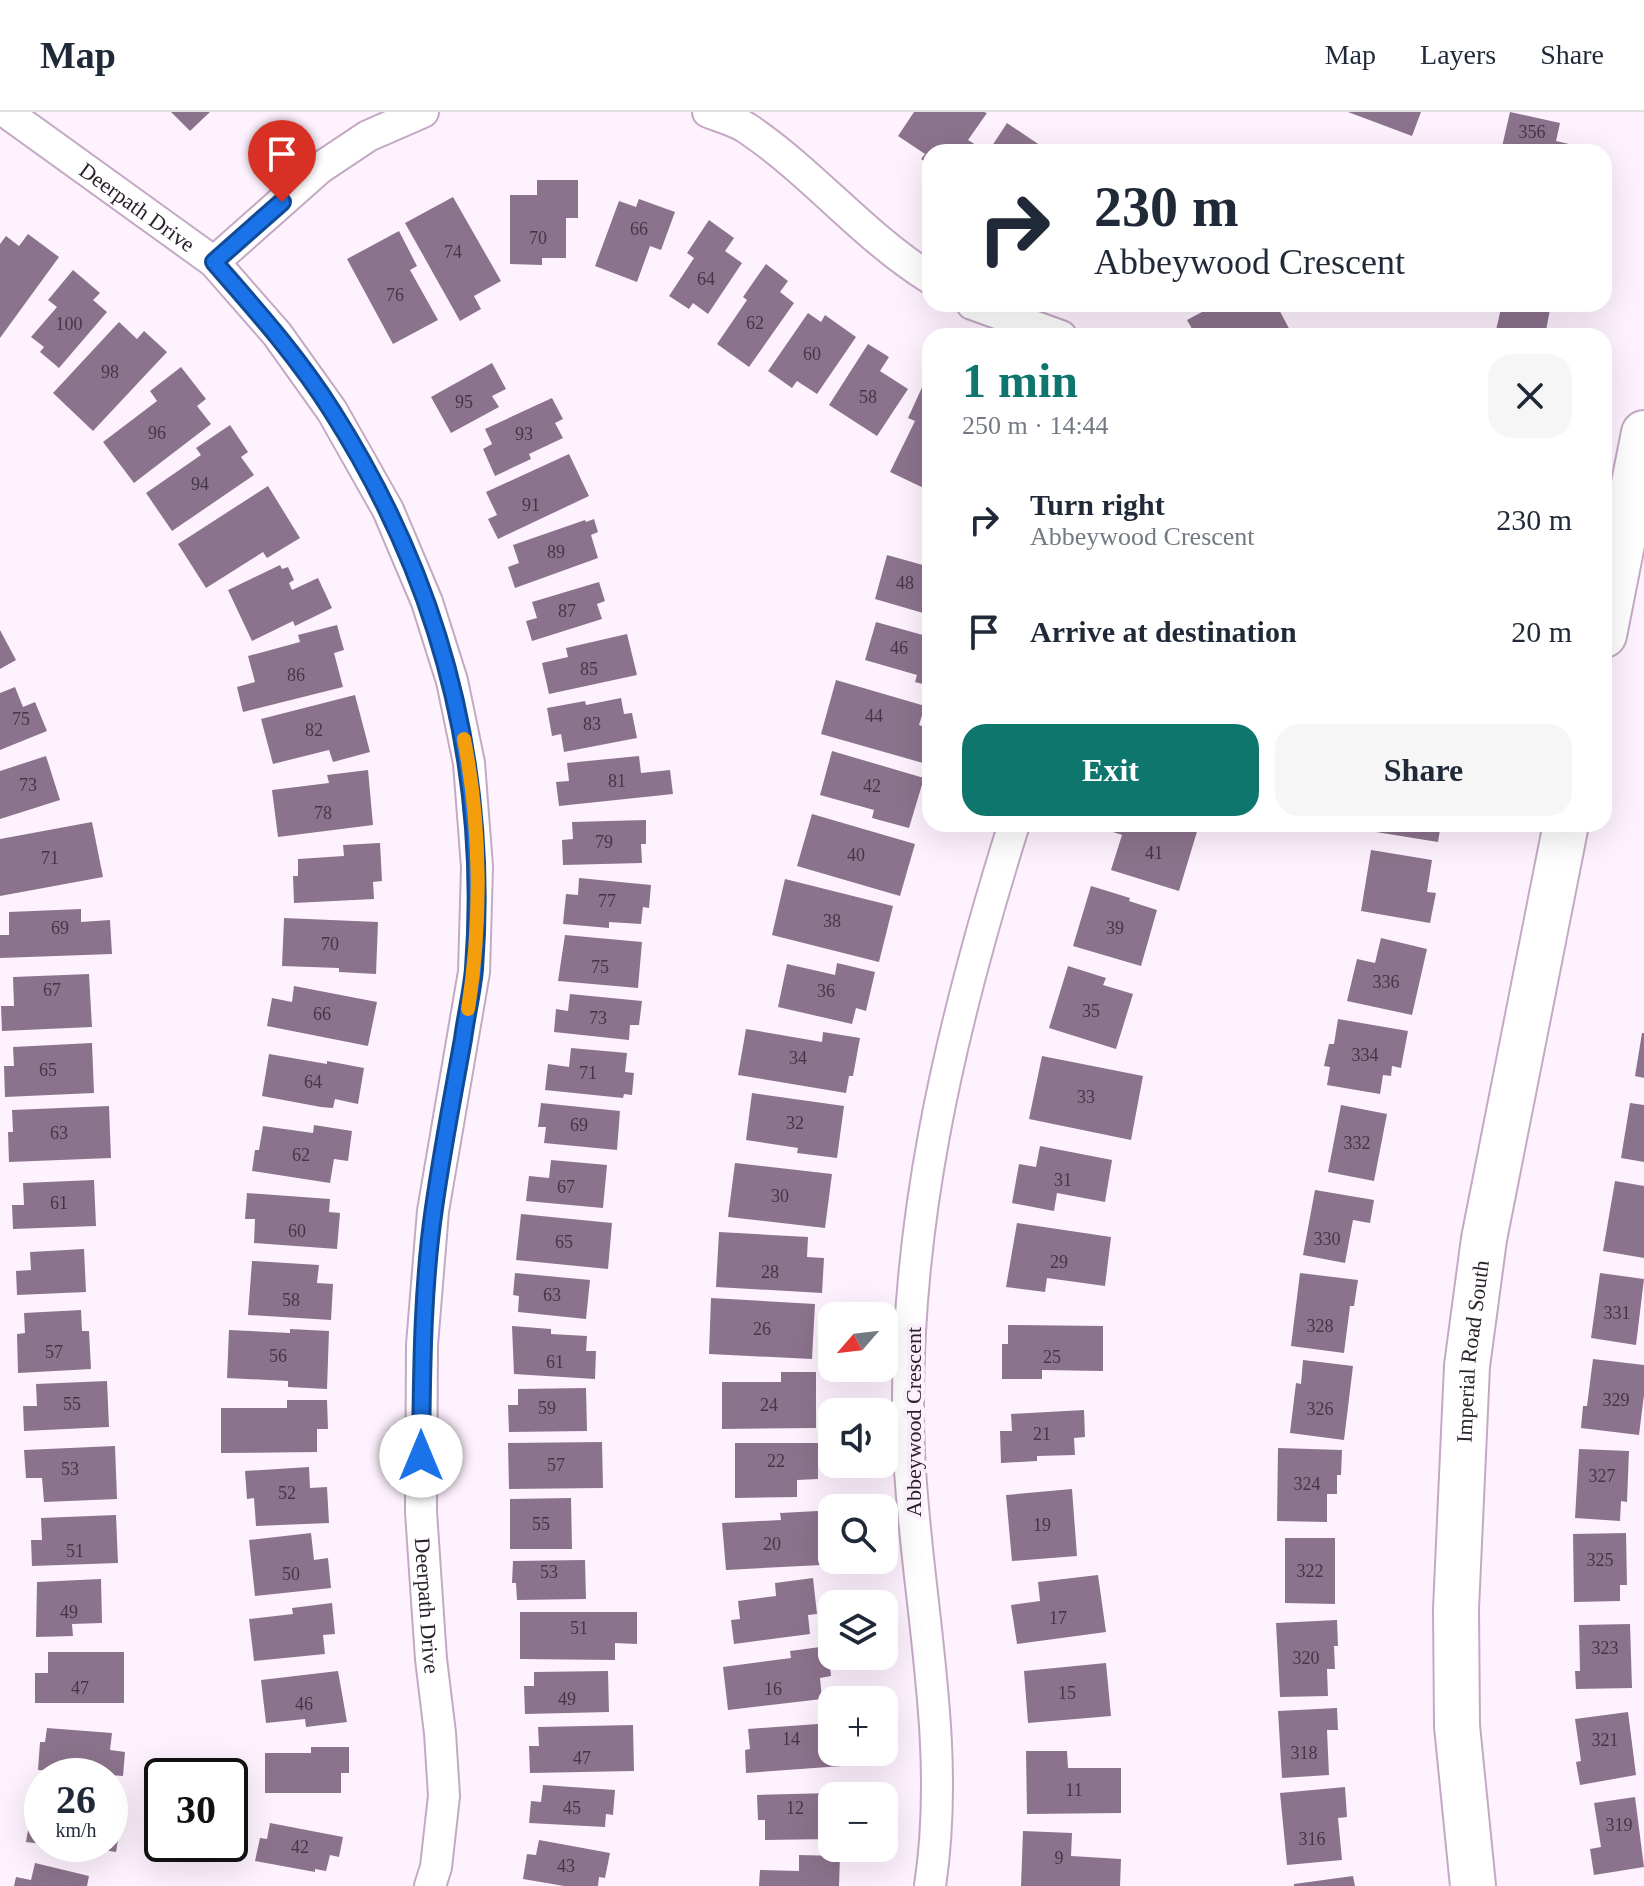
<!DOCTYPE html>
<meta charset="utf-8">
<style>
body{margin:0;font-family:Georgia,serif;background:#f6f6f7;color:#1f2937;height:100vh;display:flex;flex-direction:column;font-size:30px;white-space:nowrap}
*{box-sizing:border-box;margin:0}
p{font-size:26px;color:#747a83}
.icon{flex:none;width:44px;height:44px;fill:none;stroke:currentColor;stroke-width:2;stroke-linecap:round;stroke-linejoin:round}
.map{position:relative;flex:1;overflow:hidden}
.side{position:absolute;left:922px;top:216px;width:690px;height:504px;display:flex;flex-direction:column;background:#fff;border-radius:24px;box-shadow:0 8px 32px #0002}
.side>*{flex:none}
.guide{position:absolute;left:922px;top:32px;width:690px;height:168px;border-radius:24px;box-shadow:0 8px 32px #0002;background:#fff;color:#1f2937;overflow:hidden}
.needle{width:52px;rotate:242deg}
.tools{position:absolute;left:818px;top:1190px;display:grid;gap:16px}
.tools a{display:grid;place-items:center;width:80px;height:80px;border-radius:16px;background:#fff;box-shadow:0 8px 32px #0002;font-size:40px}
.speed{position:absolute;left:24px;top:1646px;display:flex;gap:16px;font-size:40px;font-weight:700;text-align:center}
.speed>*{display:grid;place-content:center;width:104px;height:104px;border-radius:50%;background:#fff;box-shadow:0 8px 32px #0002;line-height:1}
.speed small{font-size:20px;font-weight:400}
.speed .limit{border:4px solid #111;border-radius:12px;background:#fff;color:#111}
.pin{position:absolute;display:grid;place-items:center;width:68px;height:68px;color:#fff;margin:-82px -34px;border-radius:50% 50% 50% 0;rotate:-45deg;box-shadow:0 0 8px #0007}
.pin .icon{rotate:45deg}
.me{position:absolute;width:88px;margin:-44px;rotate:0deg;stroke-linejoin:round;filter:drop-shadow(0 0 6px #0008)}
.turn{display:flex;align-items:center;gap:28px;height:168px;padding:0 40px;font-size:36px}
.turn .icon{width:104px;height:104px;stroke-width:2.5}
.turn b{display:block;font-size:56px;line-height:68px}
.round{display:grid;place-items:center;flex:none;width:84px;height:84px;border-radius:24px;background:#f6f6f7}
.summary{display:flex;align-items:center;justify-content:space-between;height:136px;padding:0 40px}
h1{font-size:48px;font-weight:600;line-height:60px;color:#0f766e}
.cta{display:flex;gap:16px;margin-top:auto;padding:16px 40px}
.cta a{flex:1;height:92px;border-radius:24px;background:#0f766e;color:#fff;font-size:32px;font-weight:600;line-height:92px;text-align:center}
.cta a+a{background:#f6f6f7;color:#1f2937}
ul{padding:0;list-style:none}
li{display:flex;align-items:center;gap:24px;height:112px;padding:0 40px}
li div{flex:1}
li b{display:block;font-size:30px}
li em{font-style:normal}
header{display:flex;align-items:center;gap:48px;box-sizing:border-box;height:112px;padding:0 40px;background:#fff;border-bottom:2px solid #e0e1e3}
header strong{font-size:38px}
nav{display:flex;gap:44px;margin-inline-start:auto;font-size:28px}
.map>svg:first-child{display:block}
.building{fill:#8c738d}
.lines{fill:none;stroke-linecap:round;stroke-linejoin:round}
.street-casing{stroke:#c4a9c5;stroke-width:34}
.secondary-casing{stroke:#c4a9c5;stroke-width:48}
.street{stroke:#fff;stroke-width:30}
.secondary{stroke:#fff;stroke-width:44}
.route-casing{stroke:#114b97;stroke-width:20}
.route{stroke:#1a73e8;stroke-width:14}
.slow{stroke:#f59e0b;stroke-width:14}
.labels{text-anchor:middle;dominant-baseline:central;stroke-width:8;stroke-linejoin:round;paint-order:stroke}
.number-label{font-size:18px;fill:#443645}
.street-label{font-size:22px;fill:#2c222d;stroke:#fef2fe}
</style>
<header>
<strong>Map</strong>
<nav><a>Map</a><a>Layers</a><a>Share</a></nav>
</header>
<div class="map">
<svg width="1644" height="1774" viewBox="0 0 1644 1774">
<rect width="100%" height="100%" fill="#fef2fe"/>
<path class="building" d="M171 0H210L190 19Z
M914 0H984L987 1 968 28 976 33 971 40H930V53L921 47 925 42 898 24Z
M1348 0H1421L1412 24Z
M1510 0 1560 11 1556 29 1582 35 1581 40 1501 39Z
M1007 11 1050 40H988Z
M537 68H578V106H566V146H542V153L510 152V83H537Z
M453 85 501 169 474 184 481 197 460 209 405 111Z
M639 87 675 100 661 138 650 134 637 170 595 154 619 89 636 95Z
M709 108 734 126 725 139 742 151 708 202 693 191 689 197 669 184 694 146 687 141Z
M399 119 417 154 410 158 438 208 393 232 347 147Z
M28 122 59 145 0 226V132L6 124 19 134Z
M766 152 788 169 780 180 794 191 749 255 717 232 747 188 743 185Z
M73 158 100 181 93 188 107 200 59 256 40 240 44 235 31 225 57 195 48 188Z
M1217 192H1222L1224 196 1233 192H1276L1293 224H1196L1187 208Z
M1502 192H1551L1545 224H1523L1496 218Z
M808 201 821 210 825 203 856 225 817 282 797 269 792 276 768 259Z
M119 210 137 227 144 219 167 240 93 319 53 281Z
M868 232 889 245 880 259 908 277 877 324 829 293Z
M492 251 506 277 492 284 499 295 451 321 431 285Z
M181 255 206 287 197 294 211 312 134 371 103 330 157 289 150 279Z
M924 271 930 274V379L890 360 915 309 908 306Z
M552 286 563 307 555 311 563 326 529 342 531 347 495 364 483 337 492 332 485 317Z
M230 313 248 340 241 345 254 363 172 419 146 381 201 343 196 336Z
M569 342 589 384 498 427 488 407 497 403 486 380Z
M268 374 300 426 267 446 263 440 206 476 178 432Z
M594 407 598 420 591 423 598 446 515 476 508 455 519 451 513 433 585 408 586 410Z
M887 443 930 455V503L875 487Z
M280 453 282 457 288 455 294 468 289 471 292 478 318 466 332 496 295 514 293 509 252 529 228 478Z
M599 470 605 489 597 492 602 507 532 529 526 509 537 506 532 490Z
M876 510 930 525V574L915 570 917 563 865 548Z
M337 513 344 538 334 541 343 575 243 600 237 575 255 570 248 544 300 530 298 523Z
M0 518 16 548 0 557Z
M627 522 637 563 549 582 542 551 568 545 566 536Z
M836 568 925 594 919 613 930 617V625L923 651 821 622Z
M15 575 23 595 35 590 47 619 0 638V581Z
M355 583 370 640 333 650 329 638 273 652 261 607Z
M621 586 624 602 632 601 637 626 564 640 561 622 552 624 547 596 585 589 586 593Z
M832 639 924 666 909 716 872 706 874 698 820 683Z
M46 644 60 688 0 707V659Z
M639 644 641 661 670 658 673 682 559 694 556 670 569 669 567 651Z
M368 658 373 713 278 725 272 678 329 671 327 663Z
M812 702 915 732 900 784 797 754Z
M646 708V732H641L642 751 563 753 562 728 573 727 572 710Z
M92 710 103 765 0 784V727Z
M1112 712 1199 713 1179 779 1111 758 1122 723 1110 719Z
M1377 712H1441L1438 730 1376 720Z
M380 731 382 769 373 770 374 787 294 791 293 764H298V747L344 744 343 733Z
M1371 738 1432 748 1427 780 1436 781 1430 811 1361 799Z
M579 766 651 773 649 796 643 795 641 812 609 810V816L563 812 566 782 578 783Z
M785 767 893 794 879 850 772 823Z
M1091 774 1130 786 1129 789 1157 798 1141 854 1073 834Z
M81 797V810L110 808 112 842 0 846V823H9V800Z
M284 806 378 810 376 862 339 860V856L282 854Z
M565 823 642 830 638 876 558 869Z
M1381 826 1427 837 1412 903 1347 889 1357 847 1375 851Z
M837 851 875 860 866 899 856 896 852 912 778 895 787 852 835 863Z
M1068 854 1106 866 1103 873 1133 882 1116 937 1049 916Z
M89 862 92 915 2 919 1 894H14L13 865Z
M294 874 377 890 368 934 267 914 272 886 292 890Z
M570 882 642 889 639 913H630L629 928 554 920 556 897 568 899Z
M1338 907 1408 919 1401 956 1392 954 1391 964 1383 963 1380 982 1327 973 1330 955 1324 954 1329 932H1334Z
M746 917 822 930 823 920 860 926 853 964H849L846 981 738 963Z
M1642 921H1644V966L1635 964Z
M92 931 94 981 5 985 4 954H14L13 935Z
M571 936 627 941 625 960 634 961 632 983 624 982 623 986 545 978 548 952 569 955Z
M269 942 327 952V949L364 956 358 992 335 987 333 996 321 995 262 984Z
M1042 944 1143 964 1131 1028 1029 1007Z
M752 981 844 994 837 1046 797 1041 798 1036 746 1028Z
M541 991 620 999 617 1038 544 1031 546 1015H538Z
M1630 991 1644 993V1050L1621 1046Z
M1341 993 1387 1002 1374 1069 1328 1060Z
M109 994 111 1046 9 1050 8 1020H13L12 998Z
M314 1013 352 1019 348 1049 334 1047 330 1071 252 1059 255 1038H259L263 1014 313 1021Z
M1040 1034 1112 1048 1105 1090 1057 1081 1054 1099 1012 1091 1019 1052 1036 1055Z
M551 1048 607 1053 603 1096 526 1089 529 1064 549 1066Z
M735 1051 832 1062 825 1116 728 1105Z
M94 1068 96 1114 13 1117 12 1093H24L23 1071Z
M1615 1069 1644 1074V1146L1603 1139Z
M1315 1078 1374 1088 1370 1111 1353 1108 1345 1151 1303 1143Z
M247 1081 330 1087 329 1100 340 1101 337 1137 254 1131 255 1107H245Z
M521 1102 612 1111 608 1157 516 1148Z
M1017 1111 1111 1125 1105 1174 1047 1166 1045 1180 1006 1175Z
M719 1120 808 1125 807 1145 824 1146 822 1181 716 1175Z
M84 1137 86 1180 17 1183 16 1159 31 1158 30 1140Z
M252 1149 319 1153 317 1171 333 1172 331 1208 248 1203Z
M515 1161 590 1168 586 1207 518 1200 519 1184 513 1183Z
M1300 1161 1358 1168 1354 1194H1350L1344 1241 1291 1234Z
M1600 1161 1644 1167 1636 1233 1591 1226Z
M711 1186 815 1192 812 1247 709 1242Z
M81 1198 82 1219H89L91 1257 18 1261 17 1222 25 1221 24 1201Z
M1008 1213 1103 1214V1259L1042 1258V1267H1002V1232H1008Z
M512 1214 551 1217V1222L587 1224 586 1239H596L595 1267 514 1262Z
M290 1217 329 1219 327 1277 288 1275V1269L227 1266 229 1218 290 1221Z
M1593 1247 1644 1253V1283L1639 1323 1581 1316 1583 1294H1587Z
M1303 1248 1353 1254 1344 1328 1290 1321 1296 1271 1301 1272Z
M781 1260H816V1316L722 1317V1270H781Z
M107 1269 109 1315 24 1319 23 1294H37L36 1272Z
M586 1276 587 1319 509 1320 508 1293H518V1277Z
M287 1288H327L328 1317H317V1340L221 1341V1296H287Z
M1084 1298 1085 1325 1074 1326 1075 1343 1037 1344V1349L1001 1351 1000 1319H1012L1011 1302Z
M602 1330 603 1376 509 1377 508 1331Z
M735 1331H818V1367L797 1368V1385L735 1386Z
M115 1334 117 1387 44 1390 42 1366H26L24 1338Z
M1278 1336 1342 1338 1341 1363H1337V1382H1327V1410L1277 1409Z
M1579 1337 1629 1339 1627 1390 1621 1389 1620 1409 1575 1406Z
M309 1355 310 1376 327 1375 329 1411 256 1414 254 1386 247 1387 245 1359Z
M1072 1377 1077 1444 1012 1449 1006 1383Z
M571 1386 572 1437H510V1387Z
M818 1399 821 1453 726 1458 722 1411 781 1408 780 1401Z
M116 1403 118 1451 32 1454 31 1428H42L41 1406Z
M311 1421 314 1448 328 1446 331 1476 255 1484 249 1428Z
M1626 1421 1627 1473H1620V1489L1574 1490 1573 1422Z
M1285 1426H1335V1492L1285 1491Z
M585 1448 586 1487 517 1488 516 1471H512L513 1449Z
M1098 1463 1106 1520 1017 1532 1011 1493 1040 1489 1038 1470Z
M813 1466 817 1502 808 1503 810 1522 734 1532 731 1508 740 1507 738 1489 776 1484 775 1471Z
M101 1467 102 1511 72 1512 73 1524 36 1525 37 1470Z
M332 1491 335 1522 323 1523 325 1542 254 1549 249 1507 293 1502 292 1496Z
M520 1500H637V1532L615 1531V1548L520 1547Z
M1337 1508 1338 1534H1334L1335 1557H1327L1328 1584 1280 1585 1276 1511Z
M1630 1512 1632 1576 1576 1577 1575 1559H1580L1579 1513Z
M828 1534 831 1564 820 1566 822 1587 728 1598 723 1555 791 1546 790 1539Z
M48 1540H124V1591H35V1561H48Z
M1106 1551 1111 1604 1028 1611 1024 1559Z
M338 1559 347 1610 306 1615 305 1607 266 1611 261 1568Z
M608 1559 609 1600 525 1602 524 1574H534V1560Z
M1337 1596 1338 1618H1327L1329 1663 1282 1666 1278 1599Z
M1628 1600 1636 1663 1580 1673 1576 1650 1581 1649 1575 1607Z
M832 1611V1640H841L842 1654 746 1661 745 1638 750 1637 748 1617Z
M633 1613 634 1659 530 1661 529 1634H539L538 1615Z
M47 1616 112 1621 110 1638 125 1640 123 1664 38 1658 40 1630H45Z
M311 1635H349V1661H341V1681H265V1641H311Z
M1026 1639H1067L1068 1656H1121V1701L1027 1702Z
M543 1673 615 1678 613 1703 606 1702 605 1715 529 1711 531 1689 541 1690Z
M1345 1675 1347 1705 1338 1706 1342 1748 1287 1753 1280 1681Z
M832 1681V1727L765 1728V1708H758L757 1683Z
M1635 1685 1644 1755 1594 1763 1590 1737 1601 1735 1594 1691Z
M110 1686 124 1689 116 1740 78 1734 110 1732Z
M32 1694 42 1696V1732L26 1730Z
M270 1711 343 1725 339 1745 330 1743 326 1759 315 1757V1760L255 1749 260 1726 267 1727Z
M1023 1719 1072 1721 1071 1744 1121 1747 1120 1774H1021Z
M539 1728 610 1741 605 1766 599 1765 598 1774H564L523 1767 527 1742 536 1743Z
M799 1743 840 1744 839 1774H759L760 1758 799 1759Z
M35 1751 89 1764 87 1774H14L16 1765 31 1768Z
M1353 1764 1355 1774H1294V1772Z"/>
<g class="lines">
<g class="street-casing">
<g id="street">
<path id="s1" d="M6 0 214 150 277 222 332 299 388 398 427 490 452 569 469 651 477 755 474 860 433 1099 422 1233 421 1400 431 1547 440 1621 444 1684 436 1755 430 1774"/>
<path d="M708 0C721 5 737 9 748 17 813 61 863 124 930 166"/>
<path d="M214 150 320 56 368 24 423 0"/>
<path d="M972 192 1061 224"/>
<path d="M930 1774C952 1629 916 1486 909 1341 900 1126 950 916 1014 712"/>
</g>
</g>
<g class="secondary-casing">
<g id="secondary">
<path d="M1604 523 1644 321"/>
<path id="s2" d="M1473 1774 1457 1614 1456 1497 1467 1254 1484 1127 1566 712"/>
</g>
</g>
<use href="#street" class="street"/>
<use href="#secondary" class="secondary"/>
</g>
<g class="lines">
<g class="route-casing">
<path id="route" d="M282 90 214 150C256 198 298 245 332 299 441 470 489 656 474 857 472 880 466 904 463 927 453 983 442 1039 434 1096 422 1178 422 1262 421 1344"/>
</g>
<use href="#route" class="route"/>
<path class="slow" d="M464 627C481 714 482 810 468 897"/>
</g>
<g class="labels">
<g class="number-label">
<text x="1532" y="20">356</text>
<text x="639" y="117">66</text>
<text x="538" y="126">70</text>
<text x="453" y="140">74</text>
<text x="706" y="167">64</text>
<text x="395" y="183">76</text>
<text x="755" y="211">62</text>
<text x="69" y="212">100</text>
<text x="812" y="242">60</text>
<text x="110" y="260">98</text>
<text x="868" y="285">58</text>
<text x="464" y="290">95</text>
<text x="157" y="321">96</text>
<text x="524" y="322">93</text>
<text x="200" y="372">94</text>
<text x="531" y="393">91</text>
<text x="556" y="440">89</text>
<text x="905" y="471">48</text>
<text x="567" y="499">87</text>
<text x="899" y="536">46</text>
<text x="589" y="557">85</text>
<text x="296" y="563">86</text>
<text x="874" y="604">44</text>
<text x="21" y="607">75</text>
<text x="592" y="612">83</text>
<text x="314" y="618">82</text>
<text x="617" y="669">81</text>
<text x="28" y="673">73</text>
<text x="872" y="674">42</text>
<text x="323" y="701">78</text>
<text x="604" y="730">79</text>
<text x="1154" y="741">41</text>
<text x="856" y="743">40</text>
<text x="50" y="746">71</text>
<text x="607" y="789">77</text>
<text x="832" y="809">38</text>
<text x="60" y="816">69</text>
<text x="1115" y="816">39</text>
<text x="330" y="832">70</text>
<text x="600" y="855">75</text>
<text x="1386" y="870">336</text>
<text x="52" y="878">67</text>
<text x="826" y="879">36</text>
<text x="1091" y="899">35</text>
<text x="322" y="902">66</text>
<text x="598" y="906">73</text>
<text x="1365" y="943">334</text>
<text x="798" y="946">34</text>
<text x="48" y="958">65</text>
<text x="588" y="961">71</text>
<text x="313" y="970">64</text>
<text x="1086" y="985">33</text>
<text x="795" y="1011">32</text>
<text x="579" y="1013">69</text>
<text x="59" y="1021">63</text>
<text x="1357" y="1031">332</text>
<text x="301" y="1043">62</text>
<text x="1063" y="1068">31</text>
<text x="566" y="1075">67</text>
<text x="780" y="1084">30</text>
<text x="59" y="1091">61</text>
<text x="297" y="1119">60</text>
<text x="1327" y="1127">330</text>
<text x="564" y="1130">65</text>
<text x="1059" y="1150">29</text>
<text x="770" y="1160">28</text>
<text x="552" y="1183">63</text>
<text x="291" y="1188">58</text>
<text x="1617" y="1201">331</text>
<text x="1320" y="1214">328</text>
<text x="762" y="1217">26</text>
<text x="54" y="1240">57</text>
<text x="278" y="1244">56</text>
<text x="1052" y="1245">25</text>
<text x="555" y="1250">61</text>
<text x="1616" y="1288">329</text>
<text x="72" y="1292">55</text>
<text x="769" y="1293">24</text>
<text x="547" y="1296">59</text>
<text x="1320" y="1297">326</text>
<text x="1042" y="1322">21</text>
<text x="776" y="1349">22</text>
<text x="556" y="1353">57</text>
<text x="70" y="1357">53</text>
<text x="1602" y="1364">327</text>
<text x="1307" y="1372">324</text>
<text x="287" y="1381">52</text>
<text x="541" y="1412">55</text>
<text x="1042" y="1413">19</text>
<text x="772" y="1432">20</text>
<text x="75" y="1439">51</text>
<text x="1600" y="1448">325</text>
<text x="1310" y="1459">322</text>
<text x="549" y="1460">53</text>
<text x="291" y="1462">50</text>
<text x="69" y="1500">49</text>
<text x="1058" y="1506">17</text>
<text x="579" y="1516">51</text>
<text x="1605" y="1536">323</text>
<text x="1306" y="1546">320</text>
<text x="80" y="1576">47</text>
<text x="773" y="1577">16</text>
<text x="1067" y="1581">15</text>
<text x="567" y="1587">49</text>
<text x="304" y="1592">46</text>
<text x="791" y="1627">14</text>
<text x="1605" y="1628">321</text>
<text x="1304" y="1641">318</text>
<text x="582" y="1646">47</text>
<text x="1074" y="1678">11</text>
<text x="572" y="1696">45</text>
<text x="795" y="1696">12</text>
<text x="1619" y="1713">319</text>
<text x="1312" y="1727">316</text>
<text x="300" y="1735">42</text>
<text x="1059" y="1746">9</text>
<text x="566" y="1754">43</text>
</g>
<g class="street-label">
<text stroke="none"><textPath href="#s1" startOffset="162">Deerpath Drive</textPath></text>
<text stroke="none"><textPath href="#s2" startOffset="536">Imperial Road South</textPath></text>
<text transform="translate(913 1310) rotate(-90)">Abbeywood Crescent</text>
<text stroke="none"><textPath href="#s1" startOffset="1674">Deerpath Drive</textPath></text>
</g>
</g>
</svg>
<div class="tools">
<a><svg class="needle" viewBox="-14 -14 28 28"><path d="M0-13l5 13h-10z" fill="#e53935"/><path d="M0 13l5-13h-10z" fill="#747a83"/></svg></a>
<a><svg class="icon" aria-label="sound" viewBox="0 0 24 24"><path d="M4 9h4l5-4v14l-5-4H4zM17 9q2 3 0 6"/></svg></a>
<a><svg class="icon" aria-label="search" viewBox="0 0 24 24"><circle cx="10" cy="10" r="6"/><path d="M15 15l6 6"/></svg></a>
<a><svg class="icon" aria-label="layers" viewBox="0 0 24 24"><path d="M12 4l9 5-9 5-9-5zM3 14l9 5 9-5"/></svg></a>
<a>+</a>
<a>−</a>
</div>
<div class="speed"><div>26<small>km/h</small></div><div class="limit">30</div></div>
<div class="pin" style="left:282px;top:90px;background:#d93025"><svg class="icon" aria-label="arrive" viewBox="0 0 24 24"><path d="M6 21V4h12l-3 4 3 4H6"/></svg></div>
<svg class="me" style="left:421px;top:1344px" viewBox="-20 -20 40 40"><circle r="19" fill="#fff"/><path d="M0-13L10 11 0 6-10 11z" fill="#1a73e8"/></svg>
<div class="guide">
<div class="turn"><svg class="icon" aria-label="right" viewBox="0 0 24 24"><path d="M7 20v-9h11M14 6l5 5-5 5"/></svg><div><b>230 m</b>Abbeywood Crescent</div></div>
</div>
<section class="side">
<div class="summary"><div><h1>1 min</h1><p>250 m · 14:44</p></div><a class="round"><svg class="icon" aria-label="close" viewBox="0 0 24 24"><path d="M6 6l12 12M18 6L6 18"/></svg></a></div>
<ul>
<li><svg class="icon" aria-label="right" viewBox="0 0 24 24"><path d="M7 20v-9h11M14 6l5 5-5 5"/></svg><div><b>Turn right</b><p>Abbeywood Crescent</p></div><em>230 m</em></li>
<li><svg class="icon" aria-label="arrive" viewBox="0 0 24 24"><path d="M6 21V4h12l-3 4 3 4H6"/></svg><div><b>Arrive at destination</b></div><em>20 m</em></li>
</ul>
<div class="cta"><a>Exit</a><a>Share</a></div>
</section>
</div>
